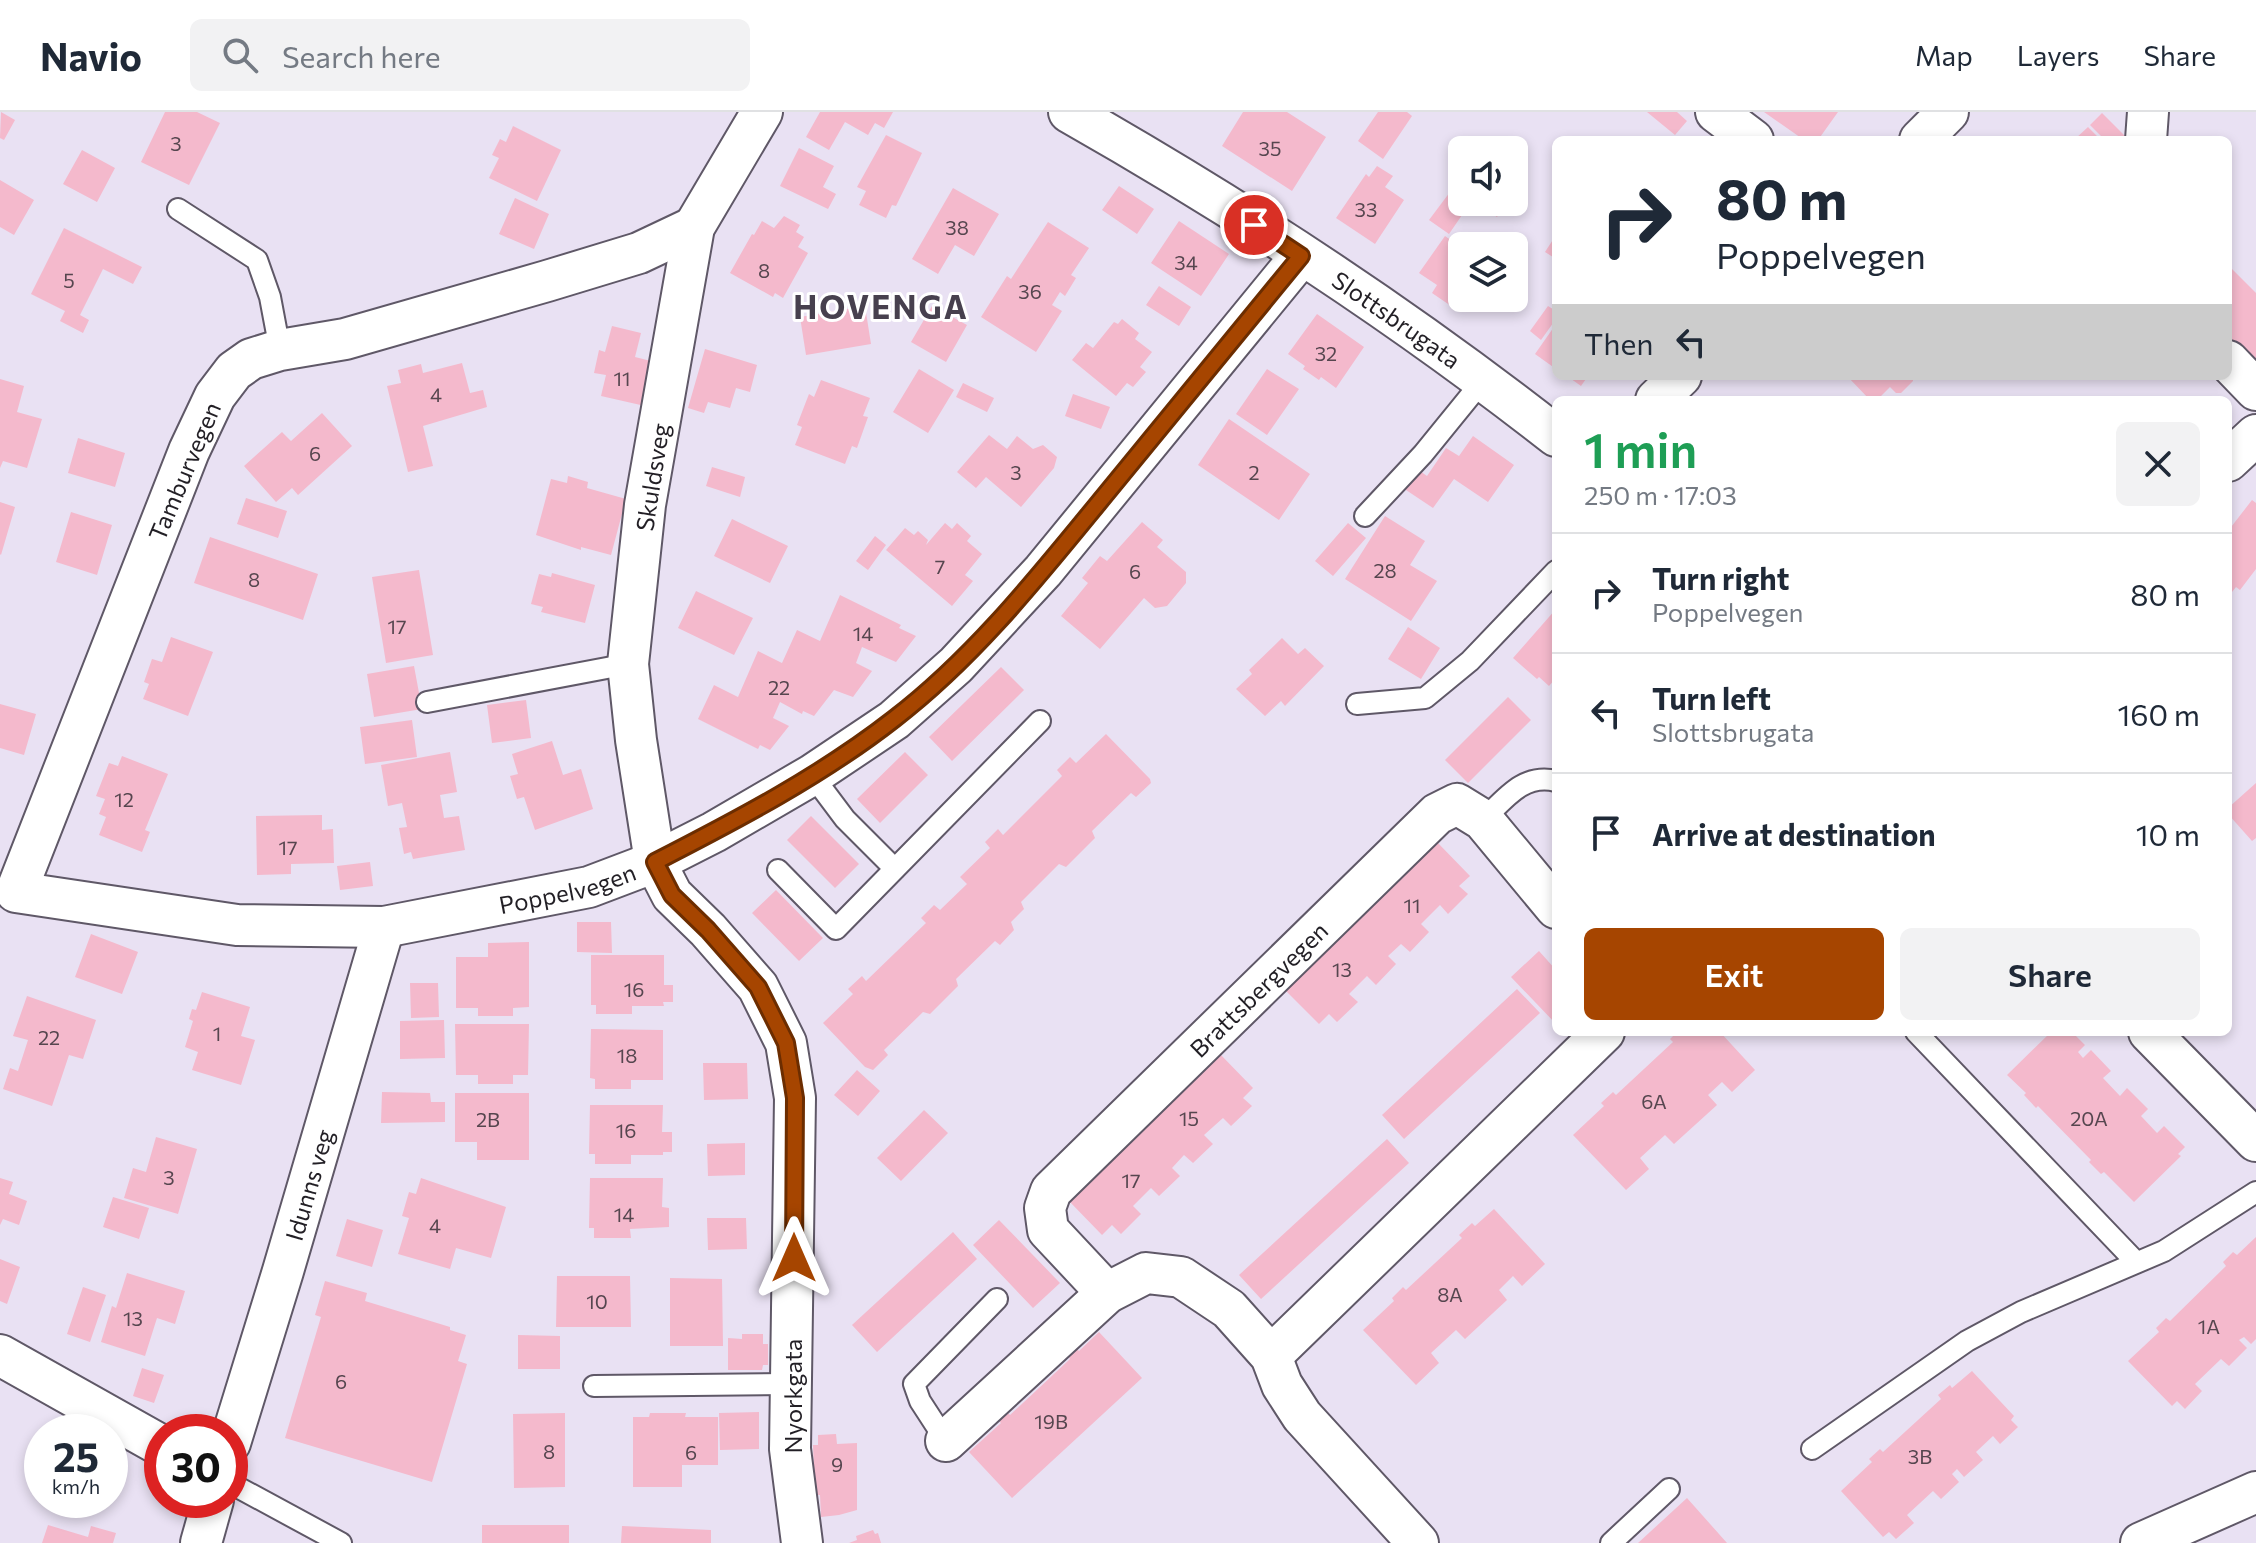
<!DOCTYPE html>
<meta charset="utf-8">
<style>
body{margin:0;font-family:Commissioner,sans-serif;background:#f2f2f3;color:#1f2937;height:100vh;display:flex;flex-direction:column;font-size:30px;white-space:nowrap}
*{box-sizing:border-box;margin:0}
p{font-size:26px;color:#747a83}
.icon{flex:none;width:44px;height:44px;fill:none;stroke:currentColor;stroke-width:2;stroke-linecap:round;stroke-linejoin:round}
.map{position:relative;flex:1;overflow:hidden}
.details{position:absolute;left:1552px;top:284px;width:680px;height:640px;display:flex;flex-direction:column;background:#fff;border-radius:12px;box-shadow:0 4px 12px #0003}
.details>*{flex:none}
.guide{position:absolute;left:1552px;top:24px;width:680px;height:244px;border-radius:12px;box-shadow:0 4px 12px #0003;background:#fff;color:#1f2937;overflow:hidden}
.fabs{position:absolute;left:1448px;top:24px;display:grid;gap:16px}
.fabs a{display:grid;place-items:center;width:80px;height:80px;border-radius:12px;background:#fff;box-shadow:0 4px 12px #0003;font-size:40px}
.speed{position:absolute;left:24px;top:1302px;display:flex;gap:16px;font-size:40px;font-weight:700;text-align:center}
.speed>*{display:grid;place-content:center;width:104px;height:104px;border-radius:50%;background:#fff;box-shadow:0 4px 12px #0003;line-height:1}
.speed small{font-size:20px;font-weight:400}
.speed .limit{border:12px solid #d22;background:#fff;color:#111}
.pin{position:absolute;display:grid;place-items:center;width:68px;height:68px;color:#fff;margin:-34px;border:4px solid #fff;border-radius:50%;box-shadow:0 2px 8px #0007}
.me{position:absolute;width:88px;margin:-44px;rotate:0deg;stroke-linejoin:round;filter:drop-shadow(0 0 6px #0008)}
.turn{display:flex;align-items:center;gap:28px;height:168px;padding:0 32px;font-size:36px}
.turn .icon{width:104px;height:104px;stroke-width:2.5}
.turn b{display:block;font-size:56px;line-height:68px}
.then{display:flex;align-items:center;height:76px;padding:0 32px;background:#0003;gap:16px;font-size:30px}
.round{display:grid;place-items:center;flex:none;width:84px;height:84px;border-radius:12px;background:#f2f2f3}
.overview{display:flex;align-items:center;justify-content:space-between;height:136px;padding:0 32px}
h1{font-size:48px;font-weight:600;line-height:60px;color:#1e9e55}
.action{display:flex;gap:16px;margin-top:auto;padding:16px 32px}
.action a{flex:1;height:92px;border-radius:12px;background:#a64500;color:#fff;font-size:32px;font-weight:600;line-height:92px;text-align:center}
.action a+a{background:#f2f2f3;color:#1f2937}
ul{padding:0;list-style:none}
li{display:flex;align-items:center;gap:24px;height:120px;padding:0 32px;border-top:2px solid #e0e1e3}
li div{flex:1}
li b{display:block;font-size:30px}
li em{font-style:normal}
header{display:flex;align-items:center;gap:48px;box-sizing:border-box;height:112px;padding:0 40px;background:#fff;border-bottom:2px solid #e0e1e3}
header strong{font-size:38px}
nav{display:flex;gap:44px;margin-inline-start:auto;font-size:28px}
.search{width:560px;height:72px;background:#f2f2f3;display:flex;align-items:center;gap:20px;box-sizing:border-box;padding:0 28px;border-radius:12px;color:#747a83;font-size:30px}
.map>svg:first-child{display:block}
.building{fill:#f4b9cc}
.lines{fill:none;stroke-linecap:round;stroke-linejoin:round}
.lane-casing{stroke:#5f5867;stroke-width:24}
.street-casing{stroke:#5f5867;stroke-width:44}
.lane{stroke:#fff;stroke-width:20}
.street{stroke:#fff;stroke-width:40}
.route-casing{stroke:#6c2d00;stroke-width:20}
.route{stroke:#a64500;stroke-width:14}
.labels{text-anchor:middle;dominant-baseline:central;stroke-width:6;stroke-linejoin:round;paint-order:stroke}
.number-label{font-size:20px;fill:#56464f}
.street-label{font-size:24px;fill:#221f25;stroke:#fff}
.district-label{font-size:32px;font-weight:bold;letter-spacing:2px;fill:#47404e;stroke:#fff}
</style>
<header>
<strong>Navio</strong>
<div class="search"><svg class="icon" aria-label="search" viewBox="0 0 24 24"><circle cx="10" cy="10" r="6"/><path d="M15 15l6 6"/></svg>Search here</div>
<nav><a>Map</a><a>Layers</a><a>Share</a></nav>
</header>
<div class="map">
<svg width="2256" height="1431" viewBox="0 0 2256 1431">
<rect width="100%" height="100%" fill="#e9e1f3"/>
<path class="building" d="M1 0 15 8 4 28 0 26Z
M165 0H197L220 11 189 73 141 50Z
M820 0H893L884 16 875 11 868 23 845 10 829 38 806 25Z
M1243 0H1287L1326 25 1292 79 1222 34Z
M1378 0H1407L1412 4 1383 47 1358 29Z
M1647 0H1677L1687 9 1675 23Z
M1764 0H1838L1818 28H1804Z
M2102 1 2125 24 2122 28H2105L2090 13Z
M513 14 561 38 537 89 489 66 499 46 492 43 500 27 506 30Z
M2088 15 2101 28H2074Z
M886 23 922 41 896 94 892 93 886 106 859 93 866 79 857 75Z
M799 36 834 54 823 75 836 82 828 97 780 74Z
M82 38 115 56 97 90 63 72Z
M1377 54 1393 64 1385 75 1404 88 1375 132 1336 106 1366 62 1369 65Z
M1462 64V90H1471L1449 122 1429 108Z
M0 68 34 88 14 123 0 115Z
M1119 74 1154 97 1137 122 1102 98Z
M953 76 999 102 974 144 955 133 938 162 912 147Z
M515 86 549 102 534 137 499 122Z
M1475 90H1507L1497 105Z
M784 104 800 113 796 120 804 125 798 135 808 141 783 186 775 181 773 185 730 161 752 122 754 123 762 109 774 116Z
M1179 109 1229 142 1201 184 1151 151Z
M1048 110 1089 136 1071 163 1076 166 1065 184 1060 180 1052 193 1062 199 1036 240 981 205 1007 164 1011 167Z
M64 116 142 155 133 172 103 157 80 203 89 208 83 221 60 209 65 199 31 182Z
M1556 123V147L1545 140Z
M1445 124 1462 136 1464 186 1461 190 1456 187 1451 194 1432 181 1437 173 1419 161Z
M2230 155 2256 181V251L2228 233V157Z
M1159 174 1191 195 1179 214 1146 193Z
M865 194 871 232 806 243 800 205Z
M932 194 967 213 946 250 911 230Z
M1548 194 1556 199V207L1541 228 1530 219Z
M1317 202 1364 235 1336 276 1321 265 1319 268 1303 257 1305 254 1288 242Z
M1122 207 1139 221 1135 227 1152 240 1140 255 1146 260 1133 275 1127 271 1116 284 1072 248 1086 231 1093 236 1114 210 1118 212Z
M1556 212V257L1535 242Z
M612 214 641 221 635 245 655 250 645 294 601 284 606 263 594 261 599 238 605 240Z
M705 237 757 253 750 280 736 276 730 296 708 290 704 301 688 296Z
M462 251 470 281 483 278 487 295 423 314 433 354 408 360 387 274 401 271 398 258 421 252 423 261Z
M919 257 954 278 928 321 893 300Z
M1267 257 1299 277 1267 323 1236 302Z
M1567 264H1588L1581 274Z
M1847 264H1913V269L1901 281H1896L1890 275 1877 288H1870Z
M0 267 24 274 17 300 42 307 27 356 3 349 0 356Z
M821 268 870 286 863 304 868 305 857 336 852 334 845 352 795 333 802 315 797 313 809 282 814 285Z
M963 271 994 286 987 300 956 285Z
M1073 282 1110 295 1101 317 1065 304Z
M322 301 352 334 298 383 292 376 276 390 244 354 282 320 291 329Z
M1229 307 1310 362 1279 408 1198 353Z
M989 323 1007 337 1017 324 1033 337 1043 333 1057 345 1054 356 1021 395 986 365 976 376 957 360Z
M1473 324 1514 353 1488 390 1454 367 1433 396 1403 376 1417 357 1427 364 1446 336 1459 344Z
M78 326 125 341 115 375 68 361Z
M712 355 745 365 740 385 706 374Z
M568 364 588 370 587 376 626 387 611 443 581 435V438L536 423 551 367 567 371Z
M246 386 287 399 278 426 237 412Z
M2252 388 2256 391V457L2240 478 2236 475 2228 485V419Z
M0 390 15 395 1 443 0 442Z
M71 400 112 413 97 463 56 450Z
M1385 404 1425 429 1410 453 1437 469 1411 509 1345 467Z
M732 407 788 434 770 471 714 444Z
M1142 410 1163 428 1157 435 1186 460V471L1167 494 1155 496 1144 486 1100 537 1061 504 1088 471 1082 466 1100 444 1107 449Z
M945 411 952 417 957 411 971 424 967 429 982 442 965 463 973 469 952 494 886 438 905 416 914 423 918 419 928 428 926 433Z
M1348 411 1366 426 1333 464 1315 449Z
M875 424 886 433 868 458 856 449Z
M210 425 318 462 303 508 194 471Z
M419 458 433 543 386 551 372 465Z
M552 461 595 473 585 511 541 500 543 495 531 492 539 462 551 465Z
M696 479 753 506 734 543 678 516Z
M840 483 901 513 899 516 916 524 896 550 862 535 856 551 872 559 853 585 834 578 814 604 803 599 802 602 780 590 773 606 789 614 770 638 760 633 758 637 698 607 714 573 738 585 758 539 782 551 797 518 820 529Z
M1556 497V566L1549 574 1539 565 1537 567 1513 546Z
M1408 515 1440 536 1421 567 1388 547Z
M171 525 213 540 188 604 143 587 149 572 144 570 152 547 162 550Z
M1282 526 1298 542 1305 536 1324 554 1285 594 1281 589 1265 604 1236 577 1252 562 1249 558Z
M414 554 422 597 374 605 367 562Z
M1001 555 1024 578 952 649 929 625Z
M1508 585 1531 608 1468 671 1445 648Z
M526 588 531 626 492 631 487 593Z
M0 592 36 602 24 643 0 636Z
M412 608 417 645 365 652 360 615Z
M1106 622 1150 667 1151 671 1136 685 1131 681 1092 719 1095 726 1066 755 1059 752 1021 790 1024 797 1011 810 1014 818 1000 833 995 829 956 867 958 874 930 902 923 900 884 938 888 943 873 958 865 955 823 911 853 882 848 877 862 864 866 869 926 811 921 806 934 793 940 798 967 772 960 765 990 736 985 730 998 717 1003 723 1062 664 1057 658 1070 645 1076 651Z
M552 629 563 663 581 657 593 697 535 718 524 685 517 687 510 664 518 662 512 642Z
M450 640 457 680 440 683 444 706 459 704 465 738 413 747 411 740 404 742 399 716 407 715 402 691 388 694 381 653Z
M905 640 928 663 880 711 857 687Z
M122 644 168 662 145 718 150 720 142 740 99 723 106 705 99 702 105 687 96 684 109 651 118 654Z
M2256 671V726L2252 729 2228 702V696Z
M322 703V718L333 717 334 751 291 752V762L257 763 256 704Z
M811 704 859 752 835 776 787 728Z
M1437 730 1470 764 1459 774 1468 782 1448 802 1440 793 1421 812 1429 820 1410 840 1401 832 1388 844 1396 852 1376 873 1367 864 1349 882 1358 890 1337 910 1329 902 1319 912 1286 879 1324 841 1320 837 1333 824 1338 828 1386 780 1383 776 1395 764 1400 767Z
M370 750 373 774 340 778 337 754Z
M776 778 823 826 799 849 752 801Z
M577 810H611L612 841 577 840Z
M91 822 138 840 122 882 75 865Z
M529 830V895L513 896V904H478V896H456V845H488V831Z
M1539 839 1556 858V912L1511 865Z
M591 843H664V873H673V890H663L664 894H632V902H596V893H591Z
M410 871H438L439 905 411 906Z
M1517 877 1540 901 1404 1027 1382 1003Z
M202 880 250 895 241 924 255 928 241 973 192 958 198 940 185 935 193 909 189 907 192 897 196 898Z
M27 884 96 908 83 947 69 943 52 994 3 977 10 956 18 959 28 928 13 924Z
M444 908 445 946 400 947V909Z
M455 912H529L528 963H513V972H478V963H456Z
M591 917 663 918V968H631V977H595V967L590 966Z
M1677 920H1720L1755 958 1732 980 1722 970 1708 983 1717 993 1674 1032 1665 1023 1640 1046 1649 1057 1626 1078 1573 1023 1604 994 1601 991 1613 980 1616 983 1673 930 1670 927Z
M2051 920H2072L2085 933 2078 940 2083 946 2091 938 2111 959 2103 966 2120 984 2127 976 2148 997 2141 1004 2157 1021 2164 1014 2185 1035 2178 1042 2181 1044 2134 1090 2104 1060 2101 1062 2089 1050 2091 1048 2038 994 2036 996 2024 983 2026 981 2007 963Z
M1220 942 1253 976 1243 986 1252 994 1231 1014 1223 1006 1204 1023 1213 1032 1193 1051 1184 1043 1172 1056 1180 1064 1159 1084 1151 1076 1133 1094 1141 1102 1121 1122 1112 1113 1102 1123 1069 1089 1107 1052 1104 1049 1117 1036 1120 1040 1170 991 1166 988 1179 975 1183 979Z
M703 951H747L748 987 704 988Z
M857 958 880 979 858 1004 834 983Z
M382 980 430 981 431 990H445V1010L381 1011Z
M455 981H529V1048H477V1030H455Z
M590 993H663L662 1020H672V1040H663V1043H631V1052H595V1042H589Z
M924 998 948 1021 901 1069 877 1046Z
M156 1025 197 1037 178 1102 124 1086 133 1056 146 1060Z
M1387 1027 1409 1051 1261 1187 1239 1163Z
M745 1031V1063L708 1064 707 1032Z
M0 1066 13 1070 9 1082 27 1089 19 1113 3 1107 0 1113Z
M421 1066 506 1095 491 1146 456 1136 450 1157 398 1142 409 1106 402 1104 409 1080 416 1082Z
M590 1066H663L662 1095 669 1096V1115L630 1117 631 1126H594V1116H589Z
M113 1085 149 1096 139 1127 103 1115Z
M1494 1097 1545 1152 1522 1174 1513 1164 1499 1178 1507 1188 1465 1227 1456 1218 1431 1241 1439 1251 1416 1273 1363 1218 1394 1189 1392 1186 1403 1175 1406 1178 1462 1126 1459 1123 1472 1111 1475 1114Z
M707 1106H746L747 1137 708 1138Z
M347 1107 383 1118 372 1155 336 1144Z
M999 1108 1060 1171 1033 1196 973 1133Z
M953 1120 977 1147 877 1240 852 1213Z
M2256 1125V1227L2251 1232 2244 1225 2239 1228 2247 1236 2229 1254 2221 1247 2195 1272 2202 1279 2185 1297 2177 1289 2172 1294 2128 1249 2159 1220 2156 1216 2166 1206 2170 1209 2226 1154 2223 1150 2233 1140 2237 1143Z
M0 1147 20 1155 7 1192 0 1189Z
M127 1161 185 1179 175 1212 157 1206 145 1244 101 1230 112 1194 116 1196Z
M557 1164H630L631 1215H556Z
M670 1166 722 1167 723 1234H670Z
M325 1169 367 1181 365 1189 450 1215V1218L466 1223 458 1249 467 1252 432 1370 285 1326 321 1205 315 1203Z
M83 1175 106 1183 90 1230 67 1222Z
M1099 1220 1142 1266 1012 1386 969 1340 1001 1311 998 1308 1007 1300 1010 1303 1070 1247 1068 1243 1076 1236 1079 1239Z
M742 1222H763V1232H768V1253H763L762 1258H728V1226L742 1227Z
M518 1223 560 1224V1257H518Z
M142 1256 164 1263 154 1291 133 1284Z
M1972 1259 2014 1304 2011 1308 2018 1315 2000 1332 1993 1324 1976 1340 1983 1348 1964 1365 1957 1357 1952 1362 1959 1370 1941 1387 1933 1379 1907 1403 1914 1411 1896 1427 1889 1420 1883 1425 1841 1379 1872 1350 1869 1347 1880 1337 1883 1340 1941 1287 1938 1283 1950 1273 1952 1276Z
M759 1300V1337L720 1338 719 1301Z
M565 1301V1375L514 1376 513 1302Z
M650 1301H686L685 1305H718V1353H682V1375H633V1305H649Z
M836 1322 837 1332 857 1331V1398L839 1403 821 1405 820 1383H815L813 1333H818V1323Z
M1687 1386 1727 1431H1638Z
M48 1413 88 1425 91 1414 116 1421 113 1431H42Z
M482 1413H569V1431H482Z
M622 1414 711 1418V1431H621Z
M873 1418 875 1422 878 1421 881 1431H849L857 1428 856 1424Z"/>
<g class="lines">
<g class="lane-casing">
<path id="lane" d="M178 97 257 148 270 185 280 238
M1365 404 1423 342 1484 267
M427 590 628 552
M1357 592 1425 586 1470 549 1556 459
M812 663 845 707 895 757
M1483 708C1505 687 1523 661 1556 669
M778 758 836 817 1040 609
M1916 920 2136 1150
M594 1274 791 1272
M946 1329 920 1289 914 1272 997 1187
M1812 1337 1967 1229 2021 1200 2164 1139 2256 1080
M230 1371 341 1431
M1611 1431 1669 1377"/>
</g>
<g class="street-casing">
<g id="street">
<path d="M762 0 694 115 645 393 628 552 636 628 655 750 672 783 708 818 758 875 786 931 795 986 790 1337 802 1431"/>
<path id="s1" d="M1069 0C1238 96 1403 204 1556 324"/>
<path d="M1716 0 1753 28"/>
<path d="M1920 28 1948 0"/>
<path d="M2146 28 2148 0"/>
<path id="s2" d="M694 115 639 141 547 169 345 227 280 238 251 247 234 259 215 284 189 339 16 780 237 813 384 815 589 775 655 750 714 720 812 663 894 608 956 553 1043 459 1301 144"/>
<path d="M2228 249 2256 278"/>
<path d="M1656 288 1681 264"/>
<path d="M2228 349 2256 323"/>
<path d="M2149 920 2256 1029"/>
<path id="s3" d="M1107 1181 1048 1118 1045 1096 1051 1079 1437 702 1457 692 1483 708 1556 796"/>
<path d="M0 1243 162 1334"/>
<path d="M1271 1244 1604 920"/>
<path d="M946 1329 1107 1181 1146 1161 1181 1165 1229 1197 1271 1244 1282 1273 1302 1304 1418 1431"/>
<path id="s4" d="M230 1331 283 1159 384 815"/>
<path d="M201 1431 213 1388"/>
<path d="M2141 1431 2256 1380"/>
</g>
</g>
<use href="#lane" class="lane"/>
<use href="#street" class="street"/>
</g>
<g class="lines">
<g class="route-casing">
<path id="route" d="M794 1146 795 986 786 931 758 875 708 818 672 783 655 750C737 708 821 664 894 607 975 545 1041 461 1105 383 1171 303 1236 223 1301 144L1254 113"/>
</g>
<use href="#route" class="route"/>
</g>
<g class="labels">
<g class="number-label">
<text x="176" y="31">3</text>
<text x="1270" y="36">35</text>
<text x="1366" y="97">33</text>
<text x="957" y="115">38</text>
<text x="1186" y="150">34</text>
<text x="764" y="158">8</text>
<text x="69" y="168">5</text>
<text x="1030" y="179">36</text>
<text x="1326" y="241">32</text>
<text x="622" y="266">11</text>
<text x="436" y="282">4</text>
<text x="315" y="341">6</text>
<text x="1016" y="360">3</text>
<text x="1254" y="360">2</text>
<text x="940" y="454">7</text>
<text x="1385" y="458">28</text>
<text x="1135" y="459">6</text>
<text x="254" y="467">8</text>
<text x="397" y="514">17</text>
<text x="863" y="521">14</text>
<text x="779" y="575">22</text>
<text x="124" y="687">12</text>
<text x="288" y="735">17</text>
<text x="1412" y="793">11</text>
<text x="1342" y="857">13</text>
<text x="634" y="877">16</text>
<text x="217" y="921">1</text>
<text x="49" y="925">22</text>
<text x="627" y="943">18</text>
<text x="1654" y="989">6A</text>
<text x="1189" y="1006">15</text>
<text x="2089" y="1006">20A</text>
<text x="488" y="1007">2B</text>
<text x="626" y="1018">16</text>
<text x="169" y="1065">3</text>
<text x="1131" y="1068">17</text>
<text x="624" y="1102">14</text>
<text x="435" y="1113">4</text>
<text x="1450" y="1182">8A</text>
<text x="597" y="1189">10</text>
<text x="133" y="1206">13</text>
<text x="2209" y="1214">1A</text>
<text x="341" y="1269">6</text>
<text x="1051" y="1309">19B</text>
<text x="549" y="1339">8</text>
<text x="691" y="1340">6</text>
<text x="1920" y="1344">3B</text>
<text x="837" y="1352">9</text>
</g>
<g class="street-label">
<text stroke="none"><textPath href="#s1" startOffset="388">Slottsbrugata</textPath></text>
<text transform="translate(184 359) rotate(-67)">Tamburvegen</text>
<text transform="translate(652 365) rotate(-81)">Skuldsveg</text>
<text stroke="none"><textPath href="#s2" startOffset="1608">Poppelvegen</textPath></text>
<text stroke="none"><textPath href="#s3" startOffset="416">Brattsbergvegen</textPath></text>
<text stroke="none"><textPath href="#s4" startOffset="270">Idunns veg</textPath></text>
<text transform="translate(792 1284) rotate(-90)">Nyorkgata</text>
</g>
<g class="district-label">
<text x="881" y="194">HOVENGA</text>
</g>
</g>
</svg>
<div class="fabs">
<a><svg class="icon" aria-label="sound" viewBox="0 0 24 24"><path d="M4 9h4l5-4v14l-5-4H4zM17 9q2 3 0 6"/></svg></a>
<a><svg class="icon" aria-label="layers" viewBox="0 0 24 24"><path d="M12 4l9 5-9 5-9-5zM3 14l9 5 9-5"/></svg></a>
</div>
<div class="speed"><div>25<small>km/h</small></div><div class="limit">30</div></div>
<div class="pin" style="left:1254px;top:113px;background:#d93025"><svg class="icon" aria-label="arrive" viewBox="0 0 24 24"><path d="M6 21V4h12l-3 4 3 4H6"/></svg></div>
<svg class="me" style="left:794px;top:1146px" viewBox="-20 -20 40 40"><path d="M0-17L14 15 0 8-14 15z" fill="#a64500" stroke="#fff" stroke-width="4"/></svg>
<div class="guide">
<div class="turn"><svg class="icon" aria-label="right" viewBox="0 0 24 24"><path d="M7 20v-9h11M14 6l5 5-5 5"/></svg><div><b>80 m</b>Poppelvegen</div></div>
<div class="then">Then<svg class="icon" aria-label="left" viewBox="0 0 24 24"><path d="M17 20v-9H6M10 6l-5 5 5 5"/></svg></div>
</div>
<section class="details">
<div class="overview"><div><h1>1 min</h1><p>250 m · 17:03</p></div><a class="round"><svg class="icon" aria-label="close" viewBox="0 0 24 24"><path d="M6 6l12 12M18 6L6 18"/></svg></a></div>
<ul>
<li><svg class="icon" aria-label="right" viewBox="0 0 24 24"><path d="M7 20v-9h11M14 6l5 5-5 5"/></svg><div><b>Turn right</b><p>Poppelvegen</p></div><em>80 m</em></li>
<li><svg class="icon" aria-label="left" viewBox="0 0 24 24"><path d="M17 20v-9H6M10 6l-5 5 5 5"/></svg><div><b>Turn left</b><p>Slottsbrugata</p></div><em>160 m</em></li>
<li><svg class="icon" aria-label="arrive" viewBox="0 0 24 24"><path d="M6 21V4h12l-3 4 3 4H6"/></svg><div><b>Arrive at destination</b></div><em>10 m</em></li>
</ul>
<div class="action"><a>Exit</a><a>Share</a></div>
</section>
</div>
